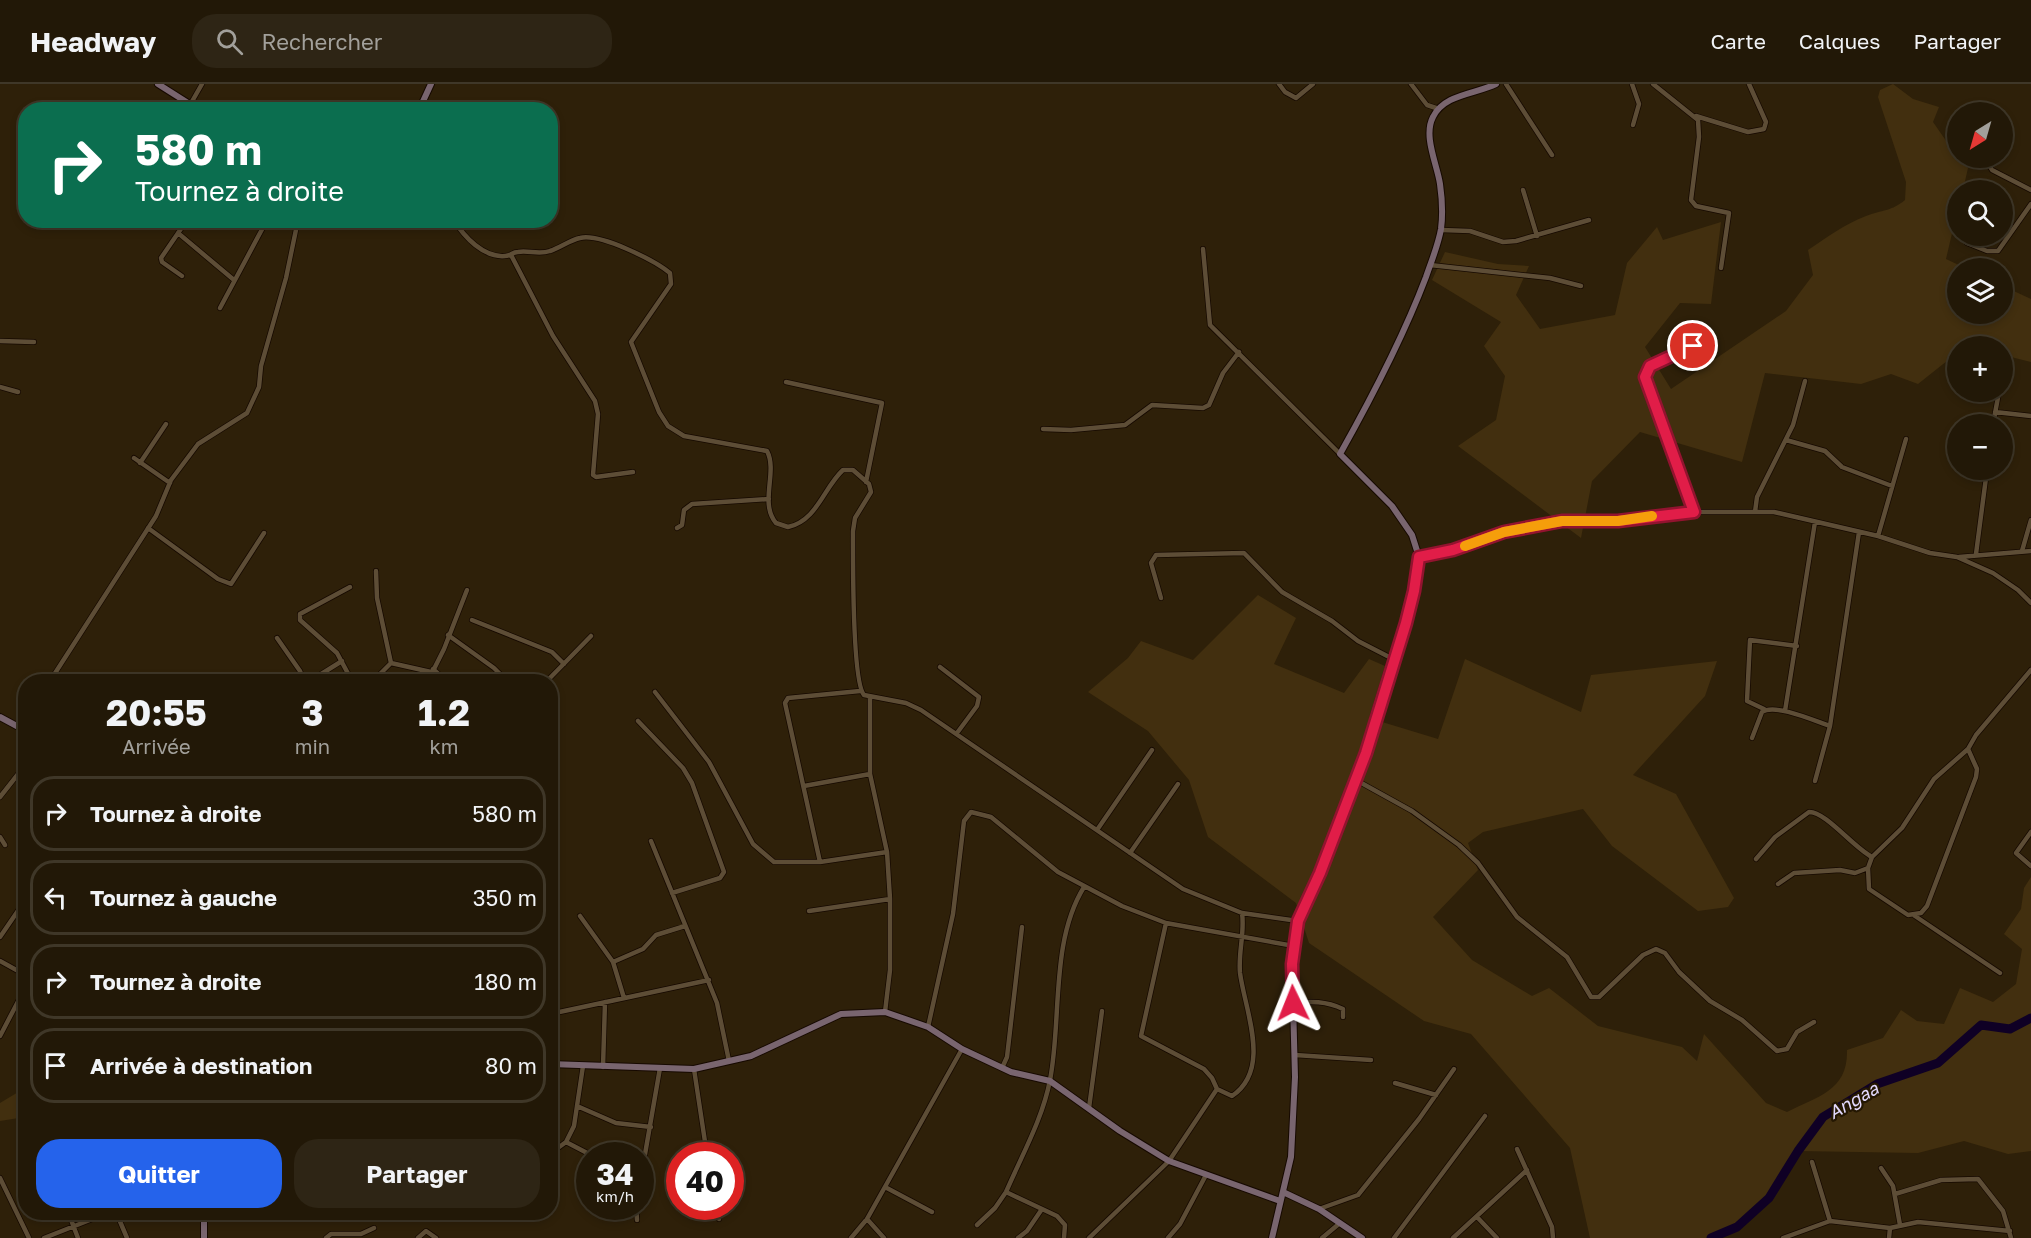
<!DOCTYPE html>
<html lang="fr">
<meta charset="utf-8">
<style>
body{margin:0;font-family:"Golos Text",sans-serif;background:#2e2515;color:#f1f3f6;height:100vh;display:flex;flex-direction:column;font-size:22px;white-space:nowrap}
*{box-sizing:border-box;margin:0}
p{font-size:20px;color:#a2a09b}
.icon{flex:none;width:33px;height:33px;fill:none;stroke:currentColor;stroke-width:2;stroke-linecap:round;stroke-linejoin:round}
.map{position:relative;flex:1;overflow:hidden}
.side{position:absolute;left:18px;top:590px;width:540px;height:546px;display:flex;flex-direction:column;background:#221807;border-radius:24px;box-shadow:0 3px 9px #0003,0 0 0 2px #3f3728}
.side>*{flex:none}
.top-card{position:absolute;left:18px;top:18px;width:540px;height:126px;border-radius:24px;box-shadow:0 3px 9px #0003,0 0 0 2px #3f3728;background:#0b6e4f;color:#fff;overflow:hidden}
.needle{width:39px;rotate:217deg}
.fabs{position:absolute;left:1947px;top:18px;display:grid;gap:12px}
.fabs a{display:grid;place-items:center;width:66px;height:66px;border-radius:50%;background:#221807;box-shadow:0 3px 9px #0003,0 0 0 2px #3f3728;font-size:30px}
.speed{position:absolute;left:576px;top:1058px;display:flex;gap:12px;font-size:30px;font-weight:700;text-align:center}
.speed>*{display:grid;place-content:center;width:78px;height:78px;border-radius:50%;background:#221807;box-shadow:0 3px 9px #0003,0 0 0 2px #3f3728;line-height:1}
.speed small{font-size:15px;font-weight:400}
.speed .limit{border:9px solid #d22;background:#fff;color:#111}
.pin{position:absolute;display:grid;place-items:center;width:51px;height:51px;color:#fff;margin:-26px;border:3px solid #fff;border-radius:50%;box-shadow:0 2px 6px #0007}
.me{position:absolute;width:66px;margin:-33px;rotate:358deg;stroke-linejoin:round;filter:drop-shadow(0 0 4px #0008)}
.turn{display:flex;align-items:center;gap:21px;height:126px;padding:0 18px;font-size:27px}
.turn .icon{width:78px;height:78px;stroke-width:2.5}
.turn b{display:block;font-size:42px;line-height:51px}
.eta{display:flex;justify-content:space-evenly;align-items:center;height:102px;text-align:center}
.eta b{font-size:36px;font-weight:700;line-height:42px}
.action{display:flex;gap:12px;margin-top:auto;padding:12px 18px}
.action a{flex:1;height:69px;border-radius:24px;background:#2563eb;color:#fff;font-size:24px;font-weight:700;line-height:69px;text-align:center}
.action a+a{background:#2e2515;color:#f1f3f6}
ul{padding:0;list-style:none}
li{display:flex;align-items:center;gap:18px;height:75px;margin:0 12px 9px;padding:0 6px;border:3px solid #3f3728;border-radius:24px}
li div{flex:1}
li b{display:block;font-size:22px}
li em{font-style:normal}
header{display:flex;align-items:center;gap:36px;box-sizing:border-box;height:84px;padding:0 30px;background:#221807;border-bottom:2px solid #3f3728}
header strong{font-size:28px}
nav{display:flex;gap:33px;margin-inline-start:auto;font-size:21px}
.search{width:420px;height:54px;background:#2e2515;display:flex;align-items:center;gap:15px;box-sizing:border-box;padding:0 21px;border-radius:24px;color:#a2a09b;font-size:22px}
.map>svg:first-child{display:block}
.green{fill:#422f0f}
.lines{fill:none;stroke-linecap:round;stroke-linejoin:round}
.river{stroke:#0f0025;stroke-width:9}
.street-casing{stroke:#160900;stroke-width:6}
.secondary-casing{stroke:#160900;stroke-width:8}
.street{stroke:#5d4d36;stroke-width:4.5}
.secondary{stroke:#79656f;stroke-width:6}
.route-casing{stroke:#92132f;stroke-width:15}
.route{stroke:#e11d48;stroke-width:10}
.slow{stroke:#f59e0b;stroke-width:10}
.labels{text-anchor:middle;dominant-baseline:central;stroke-width:4.5;stroke-linejoin:round;paint-order:stroke}
.water-label{font-size:18px;font-style:italic;fill:#e3d9fe;stroke:#241702}
</style>
<header>
<strong>Headway</strong>
<div class="search"><svg class="icon" aria-label="search" viewBox="0 0 24 24"><circle cx="10" cy="10" r="6"/><path d="M15 15l6 6"/></svg>Rechercher</div>
<nav><a>Carte</a><a>Calques</a><a>Partager</a></nav>
</header>
<div class="map">
<svg width="2031" height="1154" viewBox="0 0 2031 1154">
<rect width="100%" height="100%" fill="#2e2009"/>
<path class="green" d="M1893 0 1913 15 1939 23 1933 38 1958 74 1968 84 1963 106H1958L1957 128 1946 175 1965 184H1958V230H2002L2003 202 2031 215V278L2003 271 2002 262H1958L1957 269 1918 300 1891 290 1861 300 1765 289 1742 378 1640 348 1592 397 1581 454 1458 362 1496 336 1505 292 1484 262 1501 238 1432 196 1445 168 1498 180 1529 182 1516 211 1540 245 1615 231 1627 179 1657 143 1663 156 1721 138 1711 220 1680 219 1645 263 1671 305 1786 227 1813 191 1808 166C1826 154 1845 140 1866 132 1882 126 1892 127 1905 116L1906 98 1878 13 1880 6Z
M1258 511 1296 534 1274 580 1344 609 1369 575 1385 582 1369 634 1438 655 1465 575 1581 628 1591 591 1717 577 1705 612 1633 691 1676 710 1734 814 1728 823 1698 827 1612 762 1583 725 1483 748 1468 759 1478 786 1433 833 1472 876 1532 912 1549 904 1598 942 1682 963 1697 977 1704 950 1766 1019 1787 1028C1818 1012 1848 1007 1847 966L1883 954 1901 926 1917 937 1944 940 1960 904 1993 918 2016 900 2022 865 2004 850 2021 825 2024 804 2031 793V1067L2008 1070 1964 1057 1918 1069 1798 1067 1769 1114 1737 1143 1711 1154H1590L1570 1064 1471 950 1424 937 1309 859 1296 819 1208 753 1189 696 1148 647 1088 608 1128 574 1141 557 1193 576Z
M25 1004V1033L0 1037V1019Z"/>
<g class="lines">
<path class="river" d="M1711 1154 1737 1143 1769 1114 1798 1067 1823 1033 1877 1000 1938 979 1981 941 2010 945 2031 934"/>
<g class="street-casing">
<path id="street" d="M1279 0 1285 8 1296 14 1313 0
M1411 0 1427 21 1439 25
M1506 0 1552 71
M1632 0 1639 20 1633 41
M1653 0 1698 36 1699 53 1691 116 1696 122 1729 129 1721 184
M190 21 202 0
M1696 32 1748 48 1764 45 1766 38 1749 0
M1990 74 1988 79 1992 86 2031 106
M1523 106 1537 152
M454 136C464 153 484 174 505 172 511 172 512 168 518 168 528 166 539 171 550 167 560 164 570 156 580 154 600 149 654 176 670 189L671 200 631 258 659 328 668 342 684 352 767 367C778 388 759 419 776 439L788 443C817 437 824 403 843 386H853L869 400 871 408 855 434 853 447C853 473 852 597 864 611L906 619 921 626 1183 805 1242 829 1298 837
M1441 146 1470 147 1503 158 1516 157 1589 136
M178 149 234 196
M1967 159 1987 167H1998L2031 120
M1203 165 1210 241 1340 370
M511 171 553 252 595 317 598 330 593 391 596 393 633 388
M1430 181 1550 194 1581 202
M182 192 162 178 161 174 187 136
M220 224 267 136
M0 257 34 258
M1693 262 1650 282 1645 293 1694 428
M786 298 882 319 866 398
M0 303 18 308
M1995 328 2031 332
M1993 340 1999 308
M1043 345 1071 346 1125 341 1152 321 1203 324 1209 321 1223 289 1239 268
M1786 356 1825 367 1842 383 1892 402
M134 374 170 399
M140 379 166 340
M1755 428 1757 413 1793 341 1805 297
M148 444 218 495 231 500 264 449
M677 444 682 441 684 426 692 420 769 415
M1878 452 1906 355
M2022 467 2031 436
M1976 470 1987 386
M1419 473 1453 466 1504 448 1562 437H1618L1694 428H1774L1878 452 1930 469 1957 473 1993 489 2018 506 2031 519
M1959 473 2031 467
M376 487 377 514 391 579
M350 503 300 530V536L337 569 352 597
M1161 514 1151 479 1156 471 1244 469 1282 508 1332 537 1358 557 1395 576
M472 536 552 568 564 580
M448 551 494 584 501 591 497 597
M277 554 300 587 304 597
M940 583 979 613 977 622 957 649
M433 585 446 597
M50 597 156 432 171 396 198 360 247 329 259 303 261 282 286 194 298 136
M310 597 342 577
M373 597 391 579 431 588
M428 597 444 565 467 506
M547 597 591 552
M655 608 709 678 753 760 774 778H820L887 768
M870 614V690L887 768 890 815V886L885 928
M1764 625 1747 617 1750 556 1797 562
M1785 627 1815 438
M638 637 683 684 692 699 724 788 720 794 672 809
M18 642 26 632
M1752 654 1762 628C1775 619 1815 637 1830 642
M1968 665 1977 685 1976 693 1927 822 1921 829 1908 831 1869 805 1868 784 1872 773 1902 744 1934 695 1968 665 1976 651 2031 586
M1356 696 1412 727 1459 761 1478 779 1517 833 1567 873 1591 913H1599L1643 871 1656 865 1665 869 1679 888 1710 917 1742 936 1777 967 1787 965 1797 948 1814 938
M1815 697 1830 642 1859 448
M804 702 870 690
M0 713 26 680
M550 716H554
M1097 746 1152 666
M2031 748 2016 769 2031 782
M0 753 5 761
M651 757 717 919 729 977
M1130 769 1178 700
M1756 775 1775 753 1809 728C1825 727 1854 764 1872 773
M820 778 785 619 788 614 860 607
M1778 800 1794 789 1840 786 1855 789 1868 784
M809 827 890 815
M580 832 613 878 624 914
M1915 832 2000 889
M1166 839 1141 952 1204 985 1212 994 1217 1005 1232 1012C1272 985 1245 927 1240 889 1238 868 1245 849 1242 829
M0 853 26 815
M0 877 20 888 25 898 23 908 0 952
M613 878 643 865 656 851 685 842
M1293 919C1311 917 1326 917 1343 925V933
M550 930 709 896
M928 943 953 830 964 737 971 728 991 733 1058 788 1122 822 1166 839 1294 862
M1295 971 1371 976
M603 983 605 918
M1002 984 1007 973 1022 843
M694 985 707 1071
M1395 999 1436 1011
M577 1022 616 1039 651 1043
M1089 1024 1102 927
M566 1058 591 1071
M1517 1065 1552 1143 1553 1154
M551 1069 566 1058 574 1042 583 982
M1812 1078 1830 1137
M1881 1084 1893 1102 1900 1141
M0 1094 29 1154
M640 1099 660 984
M885 1103 932 1128
M1006 1108 1057 1132 1065 1141 1064 1154
M1895 1110 1941 1096 1978 1095 2003 1127 2011 1154
M636 1122 637 1136
M716 1122 719 1135
M1319 1125 1358 1111 1419 1035 1454 985
M68 1128 78 1154
M116 1128 127 1154
M1477 1133 1497 1154
M867 1135 884 1154
M977 1141 995 1124 1006 1108C1021 1073 1043 1034 1050 996 1062 935 1050 858 1084 803
M44 1154 110 1128
M326 1154 331 1150H361L374 1144
M418 1154 426 1147 436 1154
M851 1154 867 1135 962 965
M1018 1154 1027 1147 1042 1125
M1089 1154 1169 1077 1217 1005
M1168 1154 1180 1140 1206 1091
M1322 1154 1340 1139
M1394 1154 1485 1032
M1453 1154 1527 1086
M1783 1154 1830 1137 1890 1144 1918 1138 2010 1147
M1889 1154 1890 1144"/>
</g>
<g class="secondary-casing">
<path id="secondary" d="M158 0 199 26
M419 26 431 0
M0 633 26 647
M550 980 694 985 751 972 841 930 885 928 928 943 962 965 1011 988 1050 997 1120 1047 1169 1077 1280 1117
M1283 1108 1319 1125 1362 1154
M204 1128V1154
M1272 1154 1291 1073 1295 993 1292 880 1298 837 1320 789 1366 669 1406 539 1414 507 1419 473 1412 451 1392 422 1340 370C1372 313 1403 254 1426 193 1431 178 1438 162 1441 145 1443 130 1442 114 1440 100 1437 80 1423 52 1433 33 1444 10 1476 10 1496 0"/>
</g>
<use href="#street" class="street"/>
<use href="#secondary" class="secondary"/>
</g>
<g class="lines">
<g class="route-casing">
<path id="route" d="M1293 919 1292 880 1298 837 1320 789 1366 669 1406 539 1414 507 1419 473 1453 466 1504 448 1562 437H1618L1694 428 1645 293 1650 282 1693 262"/>
</g>
<use href="#route" class="route"/>
<path class="slow" d="M1465 462 1504 448 1562 437H1618L1652 432"/>
</g>
<g class="labels">
<g class="water-label">
<text transform="translate(1853 1016) rotate(-30)">Angaa</text>
</g>
</g>
</svg>
<div class="fabs">
<a><svg class="needle" viewBox="-14 -14 28 28"><path d="M0-13l5 13h-10z" fill="#e53935"/><path d="M0 13l5-13h-10z" fill="#a2a09b"/></svg></a>
<a><svg class="icon" aria-label="search" viewBox="0 0 24 24"><circle cx="10" cy="10" r="6"/><path d="M15 15l6 6"/></svg></a>
<a><svg class="icon" aria-label="layers" viewBox="0 0 24 24"><path d="M12 4l9 5-9 5-9-5zM3 14l9 5 9-5"/></svg></a>
<a>+</a>
<a>−</a>
</div>
<div class="speed"><div>34<small>km/h</small></div><div class="limit">40</div></div>
<div class="pin" style="left:1693px;top:262px;background:#d93025"><svg class="icon" aria-label="arrive" viewBox="0 0 24 24"><path d="M6 21V4h12l-3 4 3 4H6"/></svg></div>
<svg class="me" style="left:1293px;top:919px" viewBox="-20 -20 40 40"><path d="M0-17L14 15 0 8-14 15z" fill="#e11d48" stroke="#fff" stroke-width="4"/></svg>
<div class="top-card">
<div class="turn"><svg class="icon" aria-label="right" viewBox="0 0 24 24"><path d="M7 20v-9h11M14 6l5 5-5 5"/></svg><div><b>580 m</b>Tournez à droite</div></div>
</div>
<section class="side">
<div class="eta">
<div><b>20:55</b><p>Arrivée</p></div>
<div><b>3</b><p>min</p></div>
<div><b>1.2</b><p>km</p></div>
</div>
<ul>
<li><svg class="icon" aria-label="right" viewBox="0 0 24 24"><path d="M7 20v-9h11M14 6l5 5-5 5"/></svg><div><b>Tournez à droite</b></div><em>580 m</em></li>
<li><svg class="icon" aria-label="left" viewBox="0 0 24 24"><path d="M17 20v-9H6M10 6l-5 5 5 5"/></svg><div><b>Tournez à gauche</b></div><em>350 m</em></li>
<li><svg class="icon" aria-label="right" viewBox="0 0 24 24"><path d="M7 20v-9h11M14 6l5 5-5 5"/></svg><div><b>Tournez à droite</b></div><em>180 m</em></li>
<li><svg class="icon" aria-label="arrive" viewBox="0 0 24 24"><path d="M6 21V4h12l-3 4 3 4H6"/></svg><div><b>Arrivée à destination</b></div><em>80 m</em></li>
</ul>
<div class="action"><a>Quitter</a><a>Partager</a></div>
</section>
</div>
